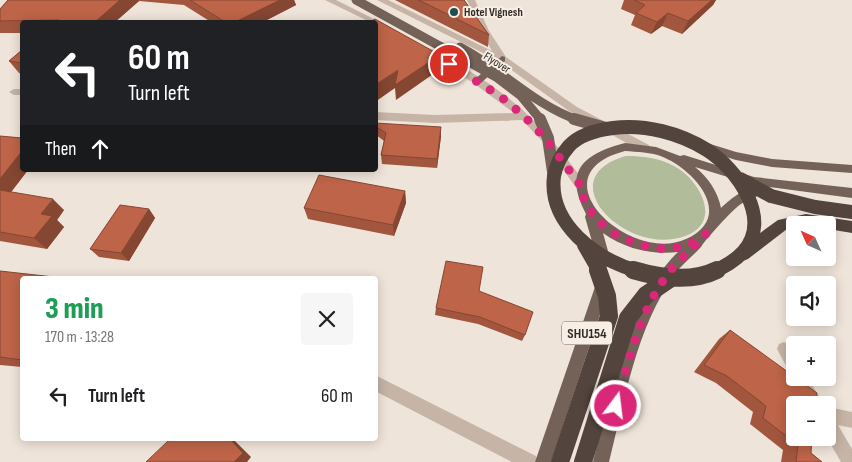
<!DOCTYPE html>
<meta charset="utf-8">
<style>
body{margin:0;font-family:"Sofia Sans Condensed",sans-serif;background:#f6f6f6;color:#202124;height:100vh;display:flex;flex-direction:column;font-size:19px;white-space:nowrap}
*{box-sizing:border-box;margin:0}
p{font-size:16px;color:#757577}
.icon{flex:none;width:28px;height:28px;fill:none;stroke:currentColor;stroke-width:2;stroke-linecap:round;stroke-linejoin:round}
.map{position:relative;flex:1;overflow:hidden}
.sheet{position:absolute;left:20px;top:276px;width:358px;height:165px;display:flex;flex-direction:column;background:#fff;border-radius:5px;box-shadow:0 2px 12px #0003}
.sheet>*{flex:none}
.guide{position:absolute;left:20px;top:20px;width:358px;height:152px;border-radius:5px;box-shadow:0 2px 12px #0003;background:#202124;color:#fff;overflow:hidden}
.needle{width:32px;rotate:315deg}
.buttons{position:absolute;left:786px;top:216px;display:grid;gap:10px}
.buttons a{display:grid;place-items:center;width:50px;height:50px;border-radius:5px;background:#fff;box-shadow:0 2px 12px #0003;font-size:25px}
.pin{position:absolute;display:grid;place-items:center;width:42px;height:42px;color:#fff;margin:-21px;border:2px solid #fff;border-radius:50%;box-shadow:0 1px 5px #0007}
.me{position:absolute;width:55px;margin:-28px;rotate:15deg;stroke-linejoin:round;filter:drop-shadow(0 0 4px #0008)}
.turn{display:flex;align-items:center;gap:18px;height:105px;padding:0 25px;font-size:22px}
.turn .icon{width:65px;height:65px;stroke-width:2.5}
.turn b{display:block;font-size:35px;line-height:42px}
.then{display:flex;align-items:center;height:48px;padding:0 25px;background:#0003;gap:10px;font-size:19px}
.round{display:grid;place-items:center;flex:none;width:52px;height:52px;border-radius:5px;background:#f6f6f6}
.overview{display:flex;align-items:center;justify-content:space-between;height:85px;padding:0 25px}
h1{font-size:30px;font-weight:800;line-height:38px;color:#1e9e55}
ul{padding:0;list-style:none}
li{display:flex;align-items:center;gap:15px;height:70px;padding:0 25px}
li div{flex:1}
li b{display:block;font-size:19px}
li em{font-style:normal}
.map>svg:first-child{display:block}
.green{fill:#b1bd9a}
.lines{fill:none;stroke-linecap:round;stroke-linejoin:round}
.minor{fill:#c6b4a6;fill-rule:evenodd}
.major{fill:#746158;fill-rule:evenodd}
.highway{fill:#53443e;fill-rule:evenodd}
.major-bridge-far1{stroke:#746158;stroke-width:9}
.major-bridge{stroke:#746158;stroke-width:12}
.highway-bridge-far1{stroke:#53443e;stroke-width:14}
.highway-bridge{stroke:#53443e;stroke-width:18}
.wall{fill:#a3563e}
.shaded-wall{fill:#854632}
.building{fill:#be6448;stroke:#854632}
.route{stroke:#db2777;stroke-width:9;stroke-dasharray:0 16.2}
.poi-dot{fill:#1f4e51;stroke:#f7efe5;stroke-width:2}
.labels{text-anchor:middle;dominant-baseline:central;stroke-width:4;stroke-linejoin:round;paint-order:stroke}
.far-poi-label{font-size:12px;font-weight:bold;fill:#332a26;stroke:#f7efe5;text-anchor:start}
.far-street-label{font-size:12px;fill:#332a26;stroke:#f7efe5}
.shield{fill:#f7efe5;stroke:#6e655f;stroke-width:1}
.shield-label{font-size:14px;font-weight:bold;fill:#332a26}
</style>
<div class="map">
<svg width="852" height="462" viewBox="0 0 852 462">
<rect width="100%" height="100%" fill="#efe4d9"/>
<path class="green" d="M626 156C643 156 659 158 674 166 699 179 724 222 685 236 627 258 547 178 626 156Z"/>
<g class="lines">
<path class="minor" d="M325 0H336L392 28 388 31 375 25V22H370Z
M377 0H388L492 51 481 31 467 0H475L489 31 506 57 577 107 649 145 650 148 645 152 641 151 569 111 499 61Z
M425 47C437 51 448 59 459 65 518 99 546 129 585 183L587 186 585 189H577L543 142 522 120 435 123 375 120V112L435 115 514 113 472 82 422 52 420 50Z
M22 89V95H14L9 92 14 89Z
M784 342C798 348 795 365 795 378H808L824 405H807L792 378 794 375 790 373 777 349 779 344Z
M375 375 536 456 538 462H512L375 391Z
M828 407 852 412V428L838 425 852 449V462H841L827 438Z"/>
<path class="major" d="M502 56 505 57V61L481 83H475V79Z
M704 142 736 152 772 159 852 165V173L772 167 736 160 700 149 699 146 700 143Z
M625 143 656 147 680 156 684 155 754 177 852 188V198L754 185 695 167C708 177 718 192 721 208 730 200 746 185 759 189L761 192C757 199 747 200 741 204 733 209 705 240 701 247 693 256 682 264 675 274 636 328 625 399 609 462H593C611 394 626 302 678 252 652 255 625 249 603 233L611 262 609 266 604 268 599 266 585 217 586 214C563 171 583 154 625 143ZM625 151C637 152 651 152 663 157 696 171 735 217 686 239 630 265 533 175 625 151Z
M603 278 608 280 610 284 551 462H535L596 284 598 280Z"/>
<path class="highway" d="M806 214 852 221V233L828 229V225H795V228L787 229 748 259 743 261 738 259 735 254 738 249 778 220Z"/>
<path class="major-bridge-far1" d="M356 0 496 77 521 96 541 120
M460 47C500 68 534 105 578 120"/>
<path class="major-bridge" d="M540 119 548 138 553 172
M574 119 606 128"/>
<path class="highway-bridge-far1" d="M740 179 771 196 815 207 852 212
M584 245 599 271
M637 271C596 259 548 224 554 176 556 165 561 155 569 146 580 134 597 130 613 128 645 124 680 133 707 150 737 169 773 219 743 252 735 261 725 266 715 271"/>
<path class="highway-bridge" d="M633 270C660 278 691 283 717 270
M560 462 609 316 607 296 598 270
M583 462 628 318 646 295 671 278"/>
</g>
<path class="wall" d="M8 0H294L296 5 263 22H211L184 5 139 1 115 22H22V33H0V9Z
M395 0H464L489 35 488 47Z
M624 0H716L713 5 682 34 662 26 651 34 631 25 635 15 621 9Z
M22 50V74L19 73 9 61Z
M375 123 441 136 437 168 382 164 381 155 384 141 375 134Z
M0 136 28 170 11 192 64 210 57 220 64 227 47 249 0 241Z
M405 191 406 203 394 236 308 219 304 208Z
M149 209 155 218 129 261 99 257 90 249Z
M0 271 22 279V367L0 365Z
M479 291 525 335 522 341 478 324 435 315 436 308Z
M730 330 811 453 822 462H781L783 450 750 424 753 412 716 383 694 372 719 339Z"/>
<path class="shaded-wall" d="M120 0H138L139 1 115 22H95Z
M280 0H294L296 5 263 22H235Z
M712 0H716L713 5 682 34 688 21Z
M668 13 662 26 651 34 657 22Z
M440 55 439 70 396 100 395 88 375 102V85L398 70Z
M441 127V136L437 168V159Z
M22 151V170H28L5 200 0 196V179Z
M405 191 406 203 394 236 393 225Z
M53 199 64 210 57 220 64 227 47 249 34 238 41 214Z
M149 209 155 218 129 261 121 253Z
M230 439H233L251 457 247 462H234Z"/>
<path class="building" d="M8 0H120L95 22H56L59 20 0 21V9Z
M190 0H280L235 22H225Z
M418 0H464L489 35 427 4Z
M634 0H712L688 21 668 13 657 22 636 13 645 5Z
M375 19 440 55 395 85 398 70 375 85V22H370Z
M22 50V63L9 61Z
M375 123 441 127 437 159 381 155 386 133 375 126Z
M0 136 22 138V151L0 179Z
M319 175 405 191 393 225 304 208Z
M0 190 53 199 41 214 52 216 34 238 0 232Z
M120 205 149 209 121 253 90 249Z
M446 261 483 267 479 291 533 312 525 335 480 317 436 308Z
M0 271 72 279H22V360L0 357Z
M730 330 817 393 816 405H795V438H812L811 453 822 462H796L798 445 763 418 766 406 727 376 704 365Z
M170 439H230L243 453 234 462H146Z"/>
<g class="lines">
<path class="route" d="M449 64 500 96 524 116 545 138 581 186 585 203 597 220 616 235 639 245 664 249 687 246 706 234C695 246 681 257 671 270 640 308 629 360 616 406"/>
</g>
<circle class="poi-dot" cx="454" cy="12" r="5"/>
<g class="labels">
<g class="far-poi-label">
<text x="464" y="12">Hotel Vignesh</text>
</g>
<g class="far-street-label">
<text transform="translate(497 63) rotate(32)">Flyover</text>
</g>
<rect class="shield" x="562" y="321.5" width="50" height="23" rx="4"/>
<g class="shield-label">
<text x="587" y="333">SHU154</text>
</g>
</g>
</svg>
<div class="buttons">
<a><svg class="needle" viewBox="-14 -14 28 28"><path d="M0-13l5 13h-10z" fill="#e53935"/><path d="M0 13l5-13h-10z" fill="#757577"/></svg></a>
<a><svg class="icon" aria-label="sound" viewBox="0 0 24 24"><path d="M4 9h4l5-4v14l-5-4H4zM17 9q2 3 0 6"/></svg></a>
<a>+</a>
<a>−</a>
</div>
<div class="pin" style="left:449px;top:64px;background:#d93025"><svg class="icon" aria-label="arrive" viewBox="0 0 24 24"><path d="M6 21V4h12l-3 4 3 4H6"/></svg></div>
<svg class="me" style="left:616px;top:406px" viewBox="-20 -20 40 40"><circle r="17" fill="#db2777" stroke="#fff" stroke-width="3"/><path d="M0-11L8 9 0 5-8 9z" fill="#fff"/></svg>
<div class="guide">
<div class="turn"><svg class="icon" aria-label="left" viewBox="0 0 24 24"><path d="M17 20v-9H6M10 6l-5 5 5 5"/></svg><div><b>60 m</b>Turn left</div></div>
<div class="then">Then<svg class="icon" aria-label="ahead" viewBox="0 0 24 24"><path d="M12 20V5M6 11l6-6 6 6"/></svg></div>
</div>
<section class="sheet">
<div class="overview"><div><h1>3 min</h1><p>170 m · 13:28</p></div><a class="round"><svg class="icon" aria-label="close" viewBox="0 0 24 24"><path d="M6 6l12 12M18 6L6 18"/></svg></a></div>
<ul>
<li><svg class="icon" aria-label="left" viewBox="0 0 24 24"><path d="M17 20v-9H6M10 6l-5 5 5 5"/></svg><div><b>Turn left</b></div><em>60 m</em></li>
</ul>
</section>
</div>
